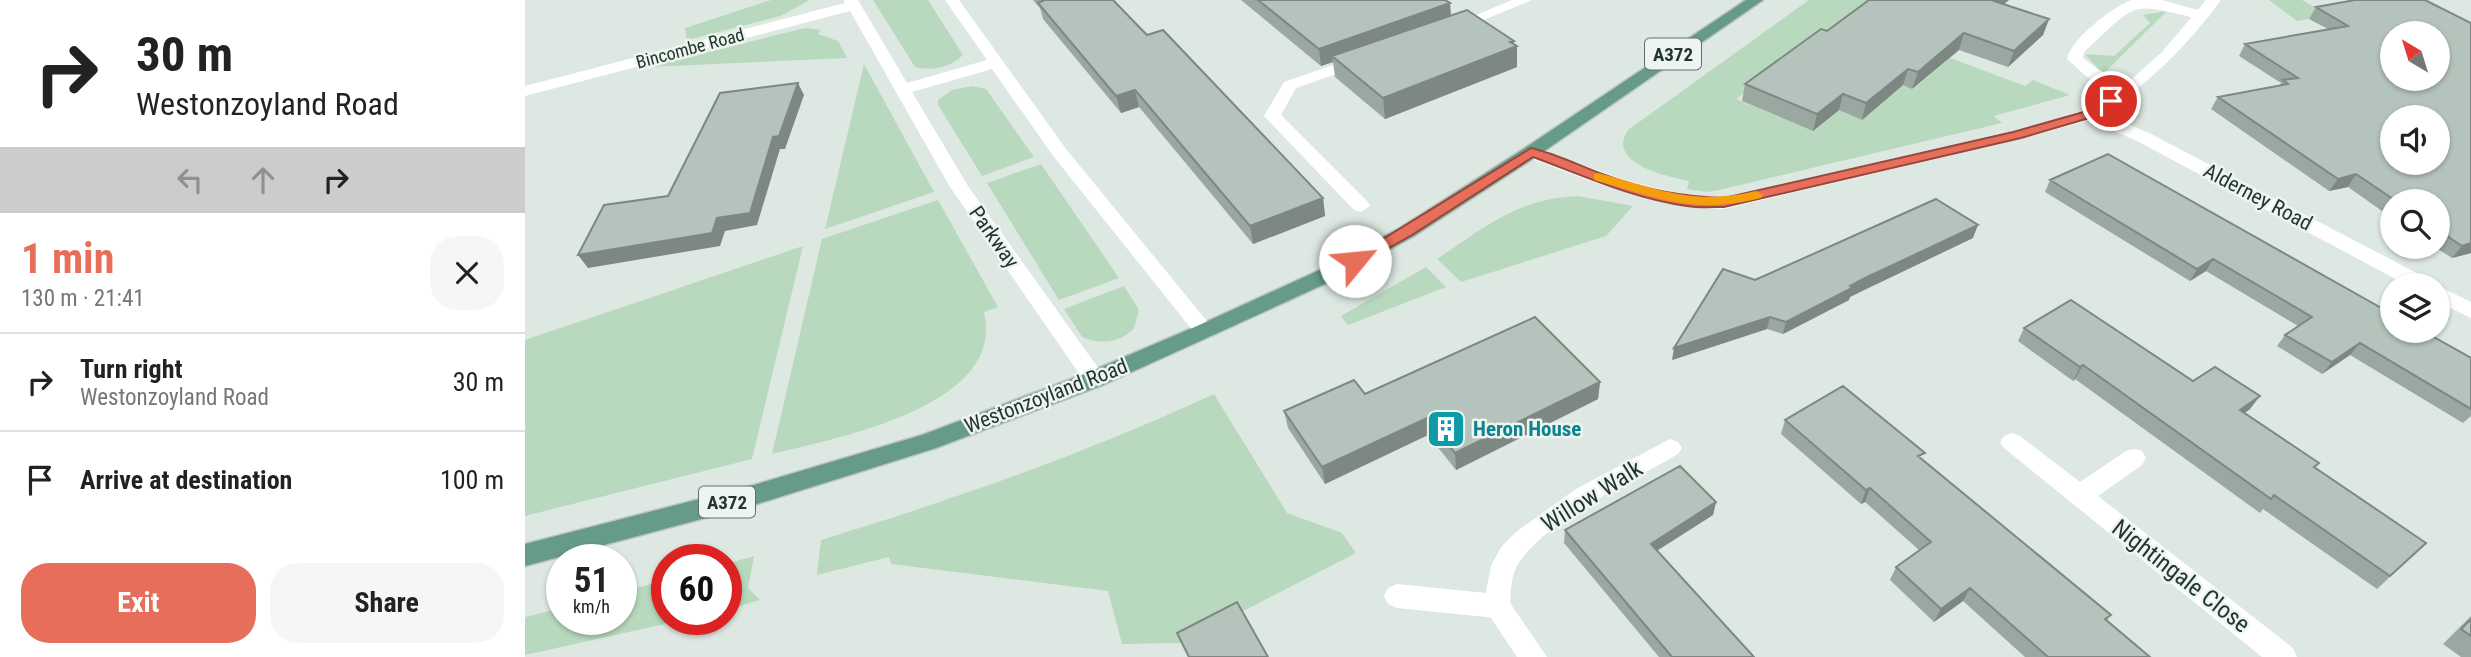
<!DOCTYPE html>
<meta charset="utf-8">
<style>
body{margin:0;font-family:"Roboto Condensed",sans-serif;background:#f6f6f6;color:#222;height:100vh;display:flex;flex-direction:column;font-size:26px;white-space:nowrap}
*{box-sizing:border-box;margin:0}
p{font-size:23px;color:#767676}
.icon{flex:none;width:38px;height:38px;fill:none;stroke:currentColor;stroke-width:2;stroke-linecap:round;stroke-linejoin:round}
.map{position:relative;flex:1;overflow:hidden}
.sheet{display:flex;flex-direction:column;background:#fff;width:525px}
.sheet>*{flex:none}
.guide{background:#fff;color:#222;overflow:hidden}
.needle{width:46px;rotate:322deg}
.tools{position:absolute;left:1855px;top:21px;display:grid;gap:14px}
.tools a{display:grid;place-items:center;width:70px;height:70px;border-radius:50%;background:#fff;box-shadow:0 2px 5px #0004;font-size:35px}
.speed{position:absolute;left:21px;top:544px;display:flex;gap:14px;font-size:35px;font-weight:700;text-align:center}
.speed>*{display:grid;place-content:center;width:91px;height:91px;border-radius:50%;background:#fff;box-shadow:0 2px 5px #0004;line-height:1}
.speed small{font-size:18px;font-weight:400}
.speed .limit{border:10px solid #d22;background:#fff;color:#111}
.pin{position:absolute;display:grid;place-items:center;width:60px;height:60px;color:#fff;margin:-30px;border:4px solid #fff;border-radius:50%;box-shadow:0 2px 7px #0007}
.me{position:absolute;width:77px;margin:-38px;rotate:62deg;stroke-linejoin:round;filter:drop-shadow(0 0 5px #0008)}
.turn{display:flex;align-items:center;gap:24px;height:147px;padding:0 21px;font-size:32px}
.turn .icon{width:91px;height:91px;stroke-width:2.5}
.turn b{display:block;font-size:49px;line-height:60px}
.lanes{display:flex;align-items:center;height:66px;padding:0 21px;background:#0003;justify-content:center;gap:35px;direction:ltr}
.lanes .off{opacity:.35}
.round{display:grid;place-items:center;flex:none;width:74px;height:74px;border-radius:28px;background:#f6f6f6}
.summary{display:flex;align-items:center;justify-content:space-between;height:119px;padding:0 21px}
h1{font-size:42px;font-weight:700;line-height:52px;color:#e86e5c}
.primary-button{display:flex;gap:14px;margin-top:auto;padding:14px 21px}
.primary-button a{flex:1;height:80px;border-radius:28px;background:#e86e5c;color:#fff;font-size:28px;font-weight:700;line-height:80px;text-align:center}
.primary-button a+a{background:#f6f6f6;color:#222}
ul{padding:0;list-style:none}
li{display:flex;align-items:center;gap:21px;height:98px;padding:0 21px;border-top:2px solid #e0e0e0}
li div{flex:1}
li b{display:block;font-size:26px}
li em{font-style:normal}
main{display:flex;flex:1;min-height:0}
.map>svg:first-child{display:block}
.green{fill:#b8d9bd}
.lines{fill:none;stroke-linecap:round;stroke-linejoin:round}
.primary-casing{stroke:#bcc3c0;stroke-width:3}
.lane{fill:#fff;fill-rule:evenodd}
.street{fill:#fff;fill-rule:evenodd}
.primary{fill:#659b87;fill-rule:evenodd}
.wall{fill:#9ba8a1}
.shaded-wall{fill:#7e8883}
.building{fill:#b4c3bb;stroke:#7e8883;stroke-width:2;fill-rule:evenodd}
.route{fill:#e86e5c;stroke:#97483c;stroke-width:2}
.slow{fill:#f59e0b}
.labels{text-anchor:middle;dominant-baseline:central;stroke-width:5;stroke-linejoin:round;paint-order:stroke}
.far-street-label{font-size:18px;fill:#21372e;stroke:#eef5f1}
.shield{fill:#eef5f1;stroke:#5e7068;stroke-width:2}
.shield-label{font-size:19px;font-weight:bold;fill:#21372e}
.street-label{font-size:21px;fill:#21372e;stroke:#eef5f1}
.culture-label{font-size:21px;font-weight:bold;fill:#0d838f;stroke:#eef5f1;text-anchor:start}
.near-street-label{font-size:24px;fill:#21372e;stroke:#eef5f1}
</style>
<main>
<section class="sheet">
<div class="guide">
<div class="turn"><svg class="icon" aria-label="right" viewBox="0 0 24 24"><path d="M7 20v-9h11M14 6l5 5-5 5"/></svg><div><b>30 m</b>Westonzoyland Road</div></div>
<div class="lanes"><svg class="icon off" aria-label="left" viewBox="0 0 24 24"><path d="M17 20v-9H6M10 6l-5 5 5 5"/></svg><svg class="icon off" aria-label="ahead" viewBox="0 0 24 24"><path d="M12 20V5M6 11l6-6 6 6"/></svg><svg class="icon" aria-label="right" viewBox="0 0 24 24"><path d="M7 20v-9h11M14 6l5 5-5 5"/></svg></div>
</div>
<div class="summary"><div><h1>1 min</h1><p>130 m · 21:41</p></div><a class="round"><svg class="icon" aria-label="close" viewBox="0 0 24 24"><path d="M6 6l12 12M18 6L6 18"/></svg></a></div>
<ul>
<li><svg class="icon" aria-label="right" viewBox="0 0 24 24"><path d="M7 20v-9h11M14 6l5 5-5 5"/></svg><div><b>Turn right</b><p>Westonzoyland Road</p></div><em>30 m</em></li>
<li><svg class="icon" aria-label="arrive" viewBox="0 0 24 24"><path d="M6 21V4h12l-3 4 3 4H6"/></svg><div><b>Arrive at destination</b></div><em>100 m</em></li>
</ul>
<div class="primary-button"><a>Exit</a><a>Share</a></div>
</section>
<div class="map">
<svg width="1946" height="657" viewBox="0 0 1946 657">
<rect width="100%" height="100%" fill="#dee8e2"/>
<path class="green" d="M246 0H285L255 16 162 40 160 28Z
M348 0H403L438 55C424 68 408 71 390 67Z
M1284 0H1362L1238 79 1211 99 1288 131 1314 110 1337 120 1378 85 1388 89 1425 58 1500 86 1508 80 1545 95 1469 116 1477 123 1194 190 1182 192 1162 189 1164 181C1144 177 1080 164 1103 130Z
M1744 0H1777L1803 15 1772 21Z
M1642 11 1578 74 1560 54 1589 56 1625 23 1618 15Z
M280 28 296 30 293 34 313 41 322 58 124 67Z
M339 64 409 192 300 229Z
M447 86 461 89 509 157 457 176 413 105V100L427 90Z
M516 164 594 278 534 300 462 183Z
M1053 196 1108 206 1081 236 936 282 912 259C962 226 991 199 1053 196Z
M413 200 473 307 459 312C482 407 310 438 247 454L297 239Z
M278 246 227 459 0 516V340Z
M901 267 921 287 823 325 816 316Z
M599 286 614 310 609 328C596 343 575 345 557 337L539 309Z
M689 394 762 513 817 533 831 553 656 643 597 644 583 591 366 564 364 557 292 575 296 540C433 498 559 454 689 394Z
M229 556 223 588 235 600 201 610V564Z
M142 580V620H158L0 655V617L37 608V620H96V592Z"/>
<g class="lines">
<g class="primary-casing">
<path id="primary" d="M1221 0H1238L1012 156 889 236 813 278 686 336 578 385 411 448 229 505 0 566V544L229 485 397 435 562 373 672 326 799 268 875 228 1000 148Z"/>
</g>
<path class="lane" d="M1607 0H1637L1683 13 1685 16 1678 20C1603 2 1615 0 1559 52L1558 58 1574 70 1611 86 1613 89 1605 94 1562 77 1542 59C1545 40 1588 6 1607 0Z
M872 584 971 594 980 598 984 606 980 614 971 618 872 608 863 604 859 596 863 588Z"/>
<path class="street" d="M319 0H333L382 83 462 60 420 0H434L541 149 686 326 690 331 686 336 679 338 672 336 529 157 467 69 387 92 443 186 581 379 578 385 570 387 562 385 425 187 325 11 0 96V86L320 3Z
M987 0H1007L932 31H922L920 28Z
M1681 0H1696C1663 45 1625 83 1578 113L1626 134 1905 280 1908 285H1882L1614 142 1565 120 1492 140 1199 209C1128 207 1065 181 1000 156L997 152 1000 148H1012C1074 171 1132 196 1199 197L1488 131 1560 110 1599 86 1637 52Z
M834 56 842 61 840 64 771 88 756 115 843 202 845 206 836 212 829 210 739 116 759 82Z
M1913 286 1946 302V318L1913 302Z
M1487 433 1495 436 1555 482 1601 451 1609 449 1617 451 1621 458 1617 465 1573 496 1768 648 1772 657H1737L1479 448 1475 442 1479 436Z
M1145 439 1153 442 1157 448 1153 454C1109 480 1017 522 992 566 986 576 986 591 985 603L1022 657H992L958 606 966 566 976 547 991 532 1051 489Z"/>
<use href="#primary" class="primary"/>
</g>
<path class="wall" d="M508 0H588L622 35 798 198 800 216 728 244 614 107 596 113 518 19 515 8Z
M716 0H920L925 3 926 16 989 44 992 67 860 119 810 77 808 62 796 66Z
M1830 0 1946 253 1927 258 1910 247H1913V201H1867V218L1823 187 1804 191 1686 109 1693 97 1755 85 1756 83 1714 56 1720 44 1803 29 1784 19 1791 7Z
M1479 4 1524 19 1518 35 1483 67 1434 50 1387 89 1378 85 1337 120 1314 110 1288 131 1217 101 1220 84 1302 31Z
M1525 180 1946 358V416L1938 423 1825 355 1797 374 1752 346 1760 335 1773 326 1681 271 1665 281 1520 192Z
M1448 238 1337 291 1325 297 1324 300 1258 334 1242 329 1147 360 1230 280Z
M1499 328 1668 381 1725 409 1720 413 1790 468 1901 543 1852 589 1738 509 1735 513 1550 379 1548 381 1493 341Z
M1075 382 1073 399 931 470 903 435 800 484 763 428 759 411 840 394Z
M1260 420 1397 459 1586 615 1582 620 1625 657H1500L1438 601 1409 622 1365 580 1371 567 1394 550 1340 502 1336 504 1256 434Z
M1191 502 1188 515 1132 551 1229 657H1134L1039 543 1040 530Z
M1946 616V657H1936L1918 644Z"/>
<path class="shaded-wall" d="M1470 0H1484L1464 17Z
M925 3 926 20 807 56 808 62 796 66 794 49Z
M1524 19 1518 35 1483 67 1489 51Z
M1439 33 1434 50 1387 89 1393 72Z
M989 41V48L992 46V67L860 119 858 98Z
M1383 69 1378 85 1337 120 1341 103Z
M273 83 279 95 260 149H255L232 225 200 231 195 246 63 268 53 255 192 218 248 137Z
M610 90 614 107 596 113 591 96Z
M1318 94 1314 110 1288 131 1292 114Z
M1831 174 1823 187 1804 191 1813 179Z
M798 198 800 216 728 244 725 226Z
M1453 225 1448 238 1337 291 1325 297 1324 300 1258 334 1261 322 1340 278Z
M1946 243V253L1927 258 1937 246Z
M1688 259 1681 271 1665 281 1672 269Z
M1245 317 1242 329 1147 360 1149 348Z
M1835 343 1825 355 1797 374 1807 362Z
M1558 365 1550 379 1548 381 1555 367Z
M1075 382 1073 399 931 470 930 453Z
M1735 396 1725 409 1705 423 1715 410Z
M902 418 903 435 800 484 797 467Z
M1345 488 1340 502 1336 504 1341 490Z
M1191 502 1188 515 1123 556 1126 544Z
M1445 588 1438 601 1409 622 1416 609Z"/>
<path class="building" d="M517 0H588L622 35 638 30 798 198 725 226 610 90 591 96 513 3 518 1Z
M733 0H920L925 3 794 49Z
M1344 0H1470L1469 1 1524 19 1489 51 1439 33 1393 72 1383 69 1341 103 1318 94 1292 114 1220 84 1296 29 1302 31Z
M1830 0H1900L1946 23V243L1937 246 1913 230V201H1871L1831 174 1813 179 1693 97 1763 84 1758 80 1773 78 1720 44 1823 26 1791 7ZM1867 33H1913V79H1867ZM1867 117H1913V163H1867Z
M942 10 989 41 985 42 992 46 858 98 807 56Z
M273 83 254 136 248 137 225 213 192 218 187 233 53 255 79 205 143 196 195 93Z
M1583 154 1867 314V331H1898L1946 358V409L1835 343 1807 362 1760 335 1787 317 1688 259 1672 269 1525 180Z
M1411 199 1453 225 1340 278 1325 286 1327 288 1261 322 1245 317 1149 348 1198 269 1230 280Z
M1546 300 1668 381 1690 367 1735 396 1715 410 1794 463 1789 467 1901 543 1865 576 1749 495 1746 499 1558 365 1555 367 1499 328Z
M1010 317 1075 382 930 453 902 418 797 467 759 411 829 380 840 394Z
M1318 386 1400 453 1393 456 1586 615 1580 619 1625 657H1523L1445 588 1416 609 1371 567 1406 542 1345 488 1341 490 1260 420Z
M1155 466 1191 502 1126 544 1229 657H1147L1040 530Z
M712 602 743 657H664L652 633Z
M1946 619V636L1936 629Z"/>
<path class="route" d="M1586 98 1592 101 1590 104 1571 116 1496 138 1199 207C1187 207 1174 208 1162 206 1109 199 1057 175 1008 157L887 235 835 264 830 266 822 261 1006 148C1032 154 1057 167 1083 176 1121 190 1159 197 1199 198L1488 132 1562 111Z"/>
<path class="slow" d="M1073 173C1136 189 1165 206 1231 191L1238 195 1236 198C1168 215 1133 198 1069 180V174Z"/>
<defs>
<g id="building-square" transform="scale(2.0125)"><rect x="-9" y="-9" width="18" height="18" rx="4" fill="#0f9aa8" stroke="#eef5f1"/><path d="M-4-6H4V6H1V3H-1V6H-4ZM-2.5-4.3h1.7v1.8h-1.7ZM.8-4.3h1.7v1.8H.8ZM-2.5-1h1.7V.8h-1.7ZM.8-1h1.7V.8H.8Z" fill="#fff"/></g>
</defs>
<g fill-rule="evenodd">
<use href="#building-square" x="921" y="429"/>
</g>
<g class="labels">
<g class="far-street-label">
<text transform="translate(165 48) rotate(-15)">Bincombe Road</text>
</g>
<g class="shield">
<rect x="1120" y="38.5" width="56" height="31" rx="5"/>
<rect x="174" y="486.5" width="56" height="31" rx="5"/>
</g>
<g class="shield-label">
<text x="1148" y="54">A372</text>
<text x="202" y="502">A372</text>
</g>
<g class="street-label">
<text transform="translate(1733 197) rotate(28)">Alderney Road</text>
<text transform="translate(469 237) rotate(55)">Parkway</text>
<text transform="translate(521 396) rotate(-21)">Westonzoyland Road</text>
</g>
<g class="culture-label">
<text x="948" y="429">Heron House</text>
</g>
<g class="near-street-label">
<text transform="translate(1067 496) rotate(-32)">Willow Walk</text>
<text transform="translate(1656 576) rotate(38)">Nightingale Close</text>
</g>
</g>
</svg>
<div class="tools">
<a><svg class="needle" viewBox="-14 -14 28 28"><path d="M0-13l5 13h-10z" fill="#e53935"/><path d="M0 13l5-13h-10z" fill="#767676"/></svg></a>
<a><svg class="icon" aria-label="sound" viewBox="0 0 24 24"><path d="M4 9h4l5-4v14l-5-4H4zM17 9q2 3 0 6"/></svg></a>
<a><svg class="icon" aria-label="search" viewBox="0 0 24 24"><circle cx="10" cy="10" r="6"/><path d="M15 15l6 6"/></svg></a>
<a><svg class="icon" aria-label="layers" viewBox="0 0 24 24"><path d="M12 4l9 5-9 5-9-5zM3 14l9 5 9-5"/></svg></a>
</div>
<div class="speed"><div>51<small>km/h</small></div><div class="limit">60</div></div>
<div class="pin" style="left:1586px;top:101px;background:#d93025"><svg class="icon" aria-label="arrive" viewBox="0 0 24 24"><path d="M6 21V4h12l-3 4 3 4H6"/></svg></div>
<svg class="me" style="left:830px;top:261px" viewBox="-20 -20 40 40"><circle r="19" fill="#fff"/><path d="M0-13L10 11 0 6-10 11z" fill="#e86e5c"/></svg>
</div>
</main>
